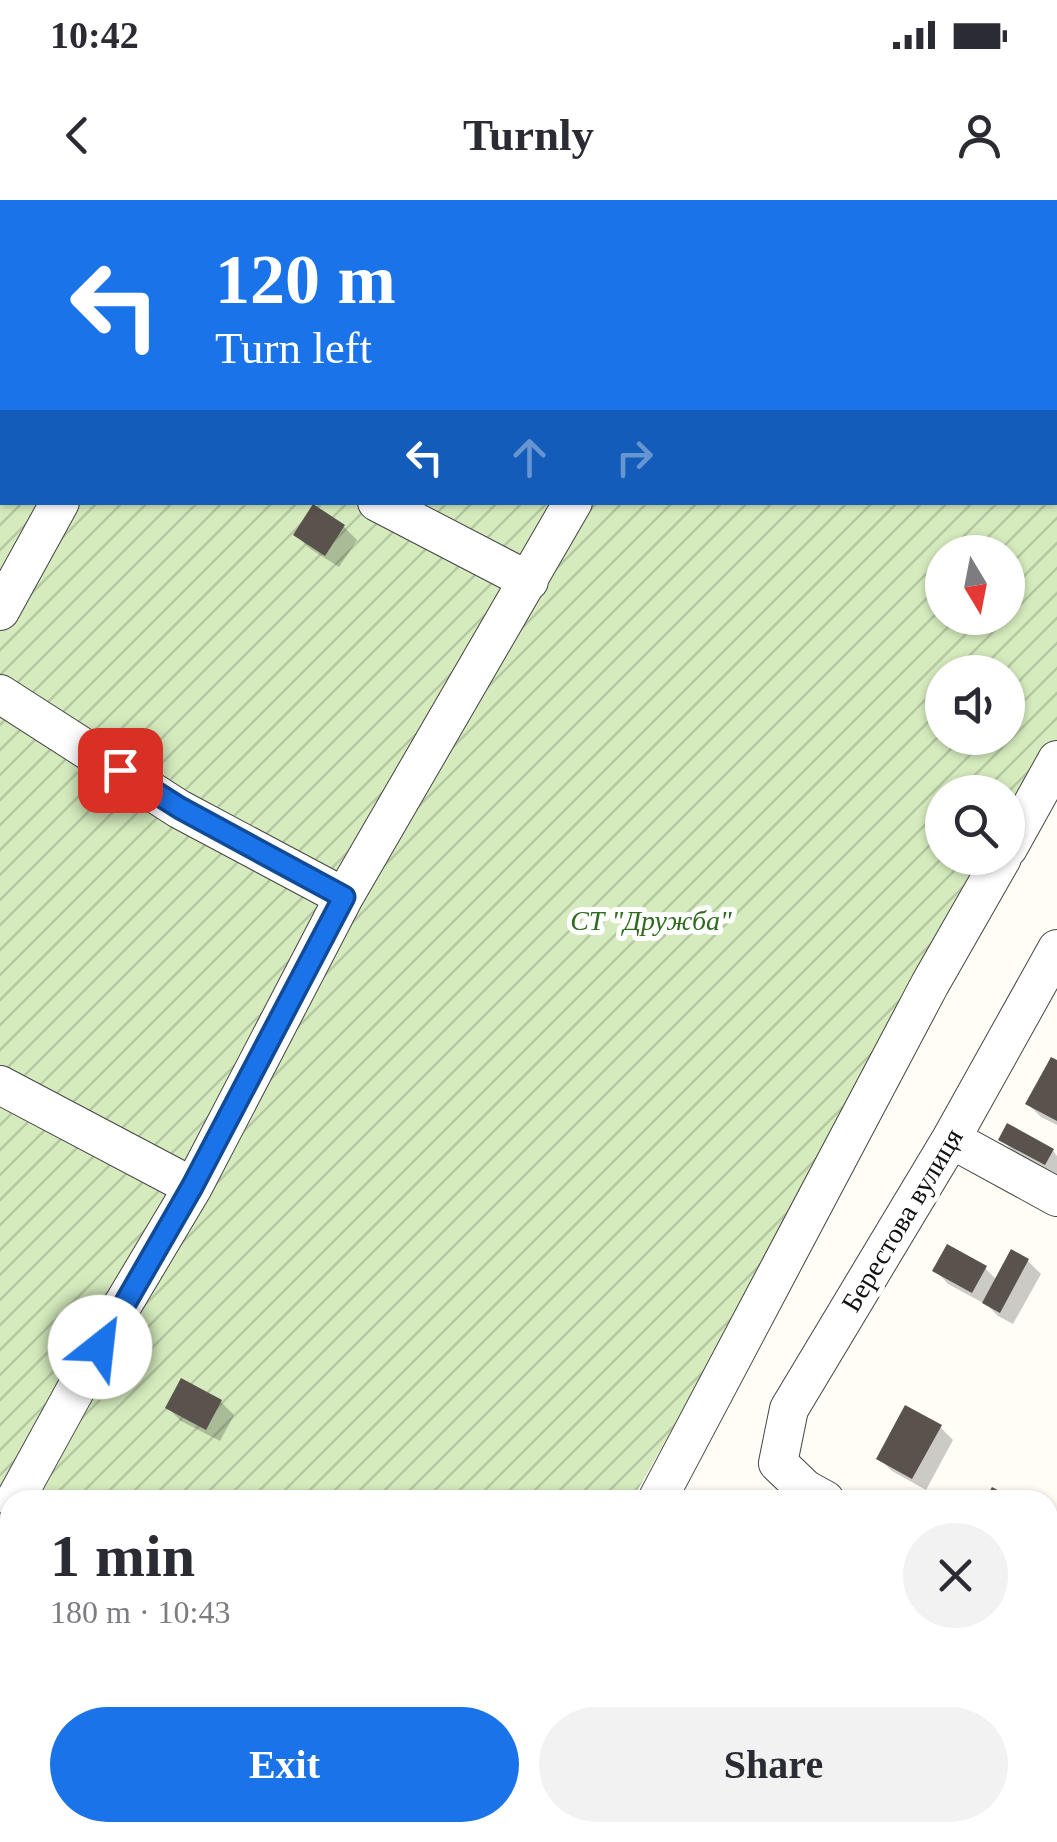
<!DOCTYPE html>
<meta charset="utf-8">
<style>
body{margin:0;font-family:"Times New Roman",serif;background:#f2f2f3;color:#2b2b33;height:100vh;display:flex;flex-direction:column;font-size:38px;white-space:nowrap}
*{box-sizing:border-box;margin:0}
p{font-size:32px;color:#7c7c81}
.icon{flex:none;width:55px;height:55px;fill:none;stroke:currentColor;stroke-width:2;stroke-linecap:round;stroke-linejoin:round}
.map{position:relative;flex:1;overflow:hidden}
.panel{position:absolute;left:0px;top:1290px;width:1058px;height:352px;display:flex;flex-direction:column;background:#fff;border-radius:30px 30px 0 0;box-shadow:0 2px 8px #0004}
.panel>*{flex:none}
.top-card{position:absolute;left:0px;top:0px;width:1058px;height:305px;box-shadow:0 2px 8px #0004;background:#1a73e8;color:#fff;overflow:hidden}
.needle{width:65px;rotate:170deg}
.tools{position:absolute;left:925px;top:335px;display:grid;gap:20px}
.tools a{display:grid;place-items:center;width:100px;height:100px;border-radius:50%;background:#fff;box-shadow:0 2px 8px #0004;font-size:50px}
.pin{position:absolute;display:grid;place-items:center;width:85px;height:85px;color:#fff;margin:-42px;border-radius:20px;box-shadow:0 5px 15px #0006}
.me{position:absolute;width:110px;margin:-55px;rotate:29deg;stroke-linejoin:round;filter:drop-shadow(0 0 8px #0008)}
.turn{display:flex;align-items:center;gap:35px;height:210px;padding:0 50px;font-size:45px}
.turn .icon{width:130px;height:130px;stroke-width:2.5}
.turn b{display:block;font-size:70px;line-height:85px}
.lanes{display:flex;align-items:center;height:95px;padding:0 50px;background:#0003;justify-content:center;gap:50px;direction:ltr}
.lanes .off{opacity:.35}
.round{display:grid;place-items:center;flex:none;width:105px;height:105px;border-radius:52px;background:#f2f2f3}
.headline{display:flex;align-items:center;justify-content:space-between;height:170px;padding:0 50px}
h1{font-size:60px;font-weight:800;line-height:75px}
.button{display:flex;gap:20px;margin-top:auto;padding:20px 50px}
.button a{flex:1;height:115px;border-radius:60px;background:#1a73e8;color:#fff;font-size:40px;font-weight:800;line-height:115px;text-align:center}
.button a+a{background:#f2f2f3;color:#2b2b33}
.status{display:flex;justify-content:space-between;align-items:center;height:70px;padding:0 50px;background:#fff;direction:ltr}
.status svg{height:28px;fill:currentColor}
header{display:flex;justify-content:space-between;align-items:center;height:130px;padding:0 50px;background:#fff;font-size:45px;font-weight:800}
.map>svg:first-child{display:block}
.forest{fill:url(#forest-firs)}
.garden{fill:url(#garden-furrows);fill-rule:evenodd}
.shadow{fill:#0003}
.building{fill:#5a524d}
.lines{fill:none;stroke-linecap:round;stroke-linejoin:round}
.minor-casing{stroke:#444;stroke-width:40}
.minor{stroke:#fff;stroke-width:38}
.route-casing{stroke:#114b97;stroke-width:25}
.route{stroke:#1a73e8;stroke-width:18}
.labels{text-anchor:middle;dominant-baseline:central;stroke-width:10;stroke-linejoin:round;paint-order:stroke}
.park-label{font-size:28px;font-style:italic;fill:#2f6b1f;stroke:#fff}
.street-label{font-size:28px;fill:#111;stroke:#fff}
</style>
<div class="status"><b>10:42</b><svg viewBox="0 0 49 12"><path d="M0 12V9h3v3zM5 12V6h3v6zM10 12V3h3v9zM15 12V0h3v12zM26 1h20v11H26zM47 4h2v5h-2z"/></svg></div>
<header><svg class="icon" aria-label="back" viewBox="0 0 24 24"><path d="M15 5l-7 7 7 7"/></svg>Turnly<svg class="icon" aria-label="person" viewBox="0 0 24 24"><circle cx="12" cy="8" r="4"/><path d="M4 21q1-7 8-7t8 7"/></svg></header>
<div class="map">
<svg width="1057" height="1642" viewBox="0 0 1057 1642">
<defs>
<pattern id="forest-firs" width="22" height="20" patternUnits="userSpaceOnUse" patternTransform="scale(2.5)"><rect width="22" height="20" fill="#b9dc9c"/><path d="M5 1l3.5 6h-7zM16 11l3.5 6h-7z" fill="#9ebc85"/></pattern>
<pattern id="garden-furrows" width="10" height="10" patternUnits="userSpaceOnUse" patternTransform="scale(2.5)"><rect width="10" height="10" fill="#d5ebbd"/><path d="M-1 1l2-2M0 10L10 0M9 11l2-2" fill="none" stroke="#b6c8a1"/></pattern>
</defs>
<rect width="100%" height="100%" fill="#fffdf5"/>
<path class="forest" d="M494 1633 770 1632 776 1642H489Z"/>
<path class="garden" d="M0 0H1057V546L1008 633V592H942V658H994L632 1300H10V1632L445 1633 440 1642H0ZM2 2H1055V302H2ZM942 352H1008V418H942ZM942 472H1008V538H942Z"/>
<path class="shadow" d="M344 327 357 340 339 367 309 348 296 335Z
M1057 863V925L1041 917 1028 904Z
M1001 939 1053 951 1057 956V975L1014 952Z
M1012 1053 1028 1061 1041 1074 1013 1124 998 1116 987 1105 948 1084 935 1070 985 1068 997 1080Z
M221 1202 234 1215 220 1241 181 1221 168 1208Z
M940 1227 953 1240 926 1290 892 1271 879 1258Z
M1048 1529 1057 1535V1626L1048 1619Z"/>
<path class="building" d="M313 304 345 325 325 356 293 335Z
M1051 857 1057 860V921L1025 904Z
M1007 923 1054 949 1045 965 998 940Z
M947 1044 987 1066 972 1093 932 1071Z
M1011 1049 1029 1059 1000 1113 982 1103Z
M181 1178 222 1200 206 1230 165 1208Z
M905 1205 942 1225 912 1279 876 1259Z
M992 1287 1016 1300H985Z
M1057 1571V1608L1051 1619 1048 1617V1589Z
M1048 1629 1057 1634V1642H1035L1040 1632H1048Z"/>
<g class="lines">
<g class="minor-casing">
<path id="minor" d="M545 0 549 2
M223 2 224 0
M745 2 746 0
M0 102 2 103
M377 302 529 381
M0 411 60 302
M0 494 179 609 344 697
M1008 648 1057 560
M0 885 193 987
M951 939 1057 997
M15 1300 116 1116 193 987 344 697 573 302
M657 1300 930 784 1002 658
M825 1300 805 1289 778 1263 789 1209 951 939 1057 749
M1048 1422 1057 1427
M463 1642 468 1632"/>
</g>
<use href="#minor" class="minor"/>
</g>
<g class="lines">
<g class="route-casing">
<path id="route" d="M100 1147 192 987 344 697 180 608 120 570"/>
</g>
<use href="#route" class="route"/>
</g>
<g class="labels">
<g class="park-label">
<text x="651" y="720">СТ "Дружба"</text>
</g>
<g class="street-label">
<text transform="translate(902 1020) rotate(-59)">Берестова вулиця</text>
</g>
</g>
</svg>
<div class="tools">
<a><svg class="needle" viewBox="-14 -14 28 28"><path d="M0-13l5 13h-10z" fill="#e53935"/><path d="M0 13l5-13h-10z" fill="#7c7c81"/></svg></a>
<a><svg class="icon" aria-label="sound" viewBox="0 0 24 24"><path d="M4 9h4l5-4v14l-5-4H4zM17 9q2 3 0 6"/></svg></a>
<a><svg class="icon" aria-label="search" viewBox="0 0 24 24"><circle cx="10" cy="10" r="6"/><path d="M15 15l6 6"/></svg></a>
</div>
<div class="pin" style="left:120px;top:570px;background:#d93025"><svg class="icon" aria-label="arrive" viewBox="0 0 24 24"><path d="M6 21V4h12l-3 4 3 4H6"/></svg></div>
<svg class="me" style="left:100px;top:1147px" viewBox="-20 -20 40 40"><circle r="19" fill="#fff"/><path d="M0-13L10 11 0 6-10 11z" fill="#1a73e8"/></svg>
<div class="top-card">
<div class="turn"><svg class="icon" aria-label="left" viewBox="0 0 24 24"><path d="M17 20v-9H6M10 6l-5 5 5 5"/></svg><div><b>120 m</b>Turn left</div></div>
<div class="lanes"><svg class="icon" aria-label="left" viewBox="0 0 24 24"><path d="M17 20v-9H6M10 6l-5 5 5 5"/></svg><svg class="icon off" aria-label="ahead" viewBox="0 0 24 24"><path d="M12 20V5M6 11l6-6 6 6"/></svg><svg class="icon off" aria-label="right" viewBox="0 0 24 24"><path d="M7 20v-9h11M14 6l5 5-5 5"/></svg></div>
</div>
<section class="panel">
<div class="headline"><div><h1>1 min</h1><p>180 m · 10:43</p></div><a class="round"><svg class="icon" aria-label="close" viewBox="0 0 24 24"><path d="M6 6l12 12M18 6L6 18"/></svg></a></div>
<div class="button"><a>Exit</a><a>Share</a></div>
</section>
</div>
